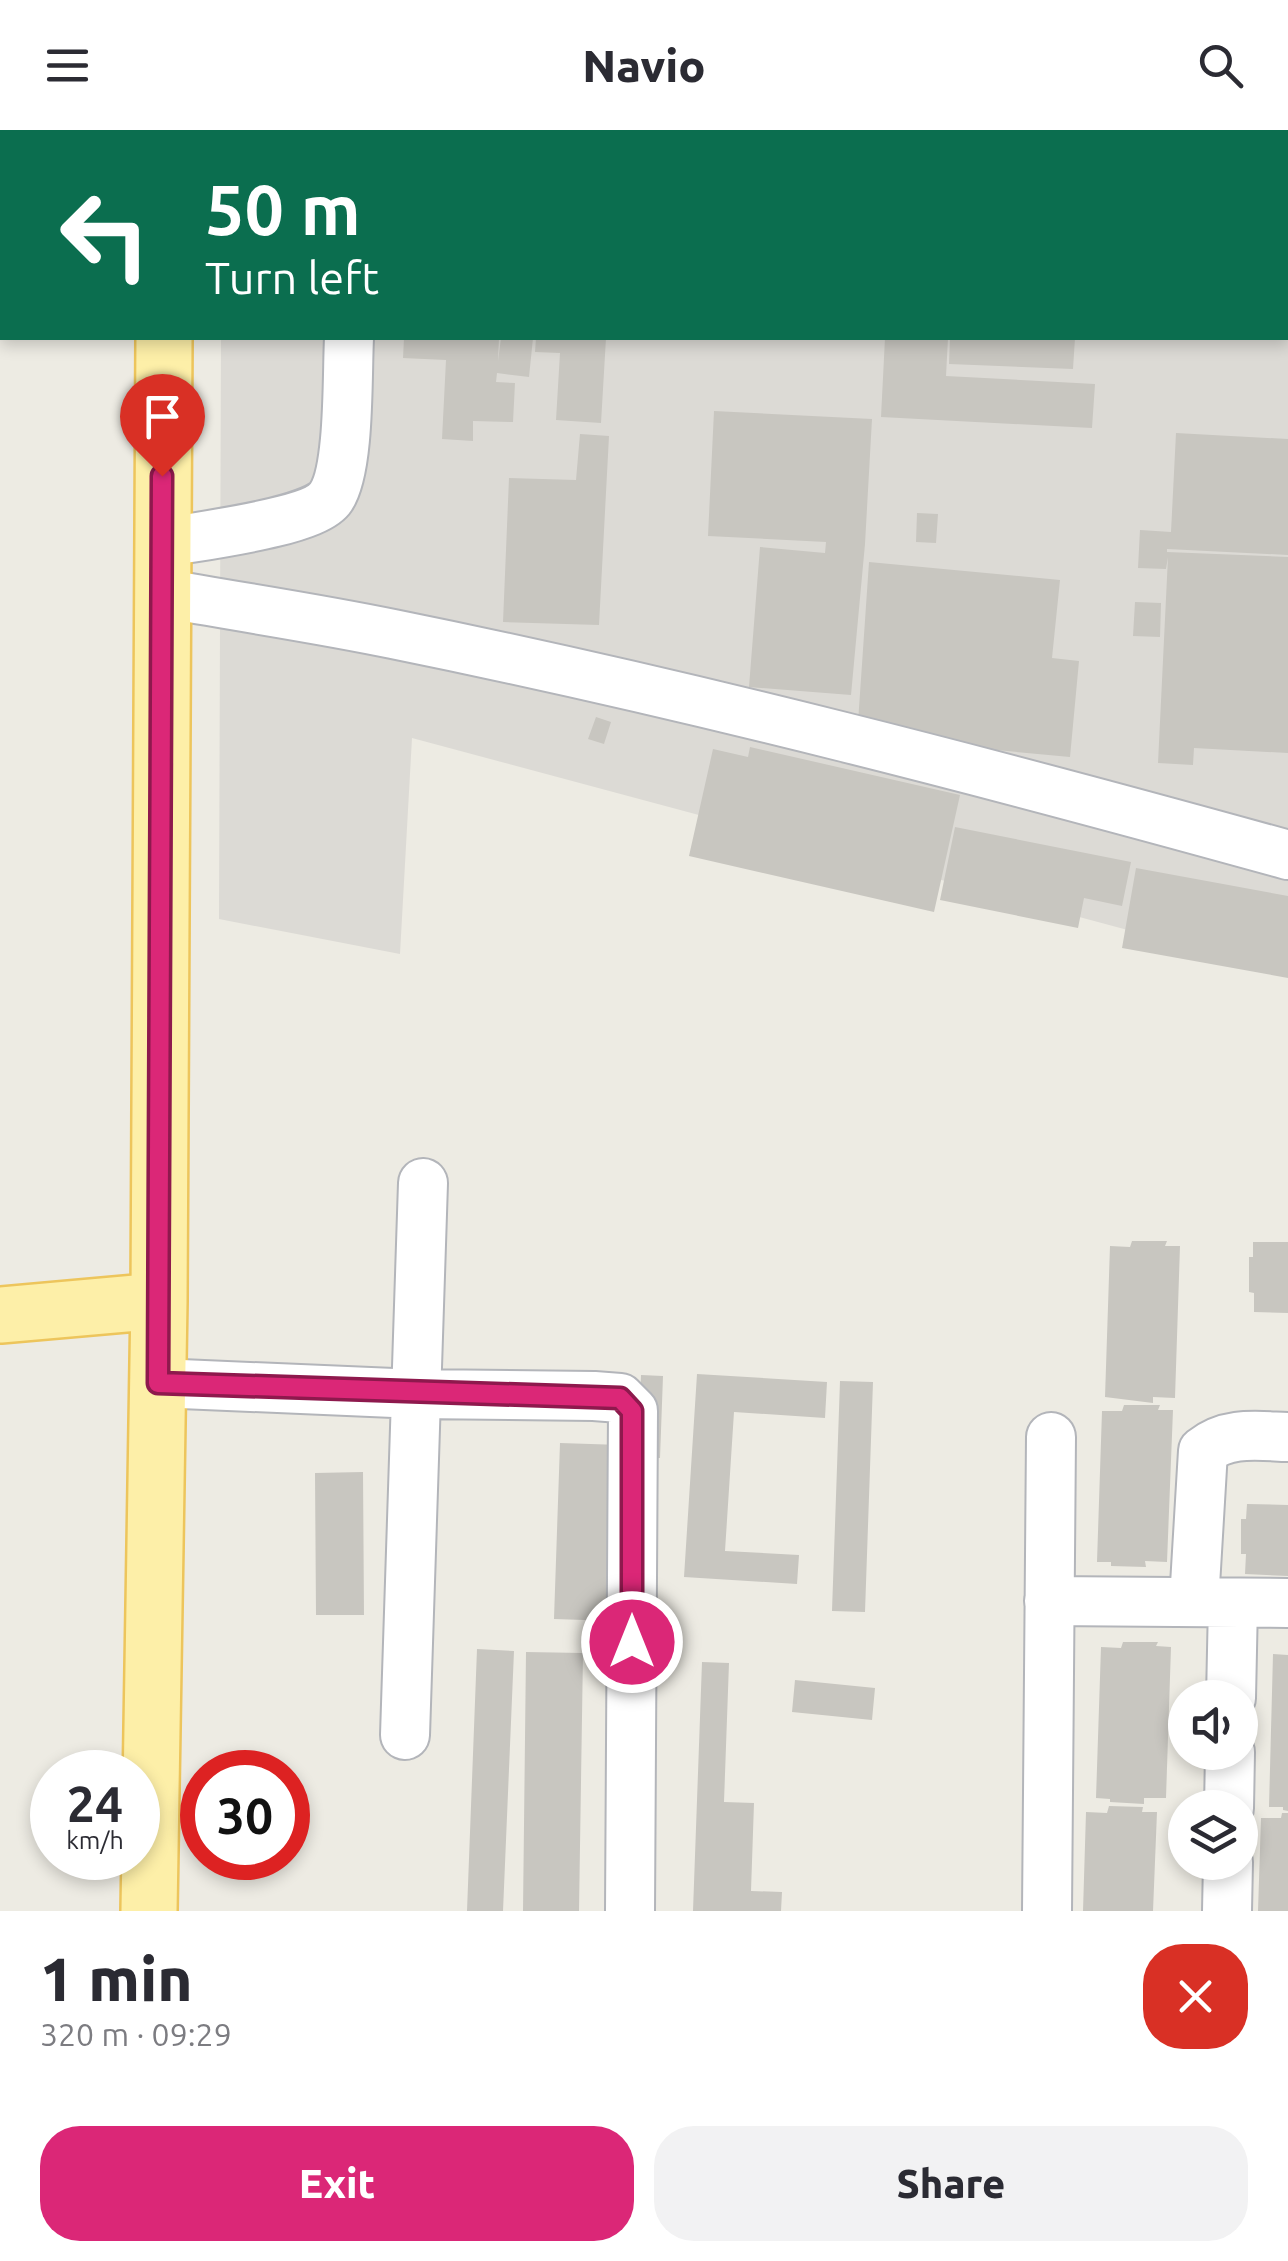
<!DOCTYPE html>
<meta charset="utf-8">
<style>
body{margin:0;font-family:Ubuntu,sans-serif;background:#f2f2f3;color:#2b2b33;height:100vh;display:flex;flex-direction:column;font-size:38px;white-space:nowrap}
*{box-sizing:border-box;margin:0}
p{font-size:32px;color:#7c7c81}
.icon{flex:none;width:55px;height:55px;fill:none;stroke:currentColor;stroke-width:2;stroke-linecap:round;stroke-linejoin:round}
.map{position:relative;height:1781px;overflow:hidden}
.side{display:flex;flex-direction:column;background:#fff;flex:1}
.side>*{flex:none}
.top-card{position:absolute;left:0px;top:0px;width:1290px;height:210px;box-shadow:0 5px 15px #0003;background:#0b6e4f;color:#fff;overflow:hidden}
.buttons{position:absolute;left:1168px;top:1550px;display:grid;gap:20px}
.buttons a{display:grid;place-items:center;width:90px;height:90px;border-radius:50%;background:#fff;box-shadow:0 5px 15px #0003;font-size:50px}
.speed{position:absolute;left:30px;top:1620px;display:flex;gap:20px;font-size:50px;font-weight:700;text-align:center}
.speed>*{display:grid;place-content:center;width:130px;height:130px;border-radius:50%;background:#fff;box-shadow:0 5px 15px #0003;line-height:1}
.speed small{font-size:25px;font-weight:400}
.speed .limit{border:15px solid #d22;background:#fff;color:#111}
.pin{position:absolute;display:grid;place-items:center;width:85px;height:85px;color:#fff;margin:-102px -42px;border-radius:50% 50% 50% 0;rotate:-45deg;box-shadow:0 0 10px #0007}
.pin .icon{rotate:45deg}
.me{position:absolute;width:110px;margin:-55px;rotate:0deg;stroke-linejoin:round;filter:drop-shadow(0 0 8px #0008)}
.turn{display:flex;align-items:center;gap:35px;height:210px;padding:0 40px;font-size:45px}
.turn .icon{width:130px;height:130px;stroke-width:2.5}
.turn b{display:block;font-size:70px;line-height:85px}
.round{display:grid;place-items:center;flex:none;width:105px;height:105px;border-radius:40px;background:#f2f2f3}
.summary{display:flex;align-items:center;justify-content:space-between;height:170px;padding:0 40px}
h1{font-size:60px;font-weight:800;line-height:75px}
.button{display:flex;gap:20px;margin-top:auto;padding:20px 40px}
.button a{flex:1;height:115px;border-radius:40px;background:#db2777;color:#fff;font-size:40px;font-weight:800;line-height:115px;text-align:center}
.button a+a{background:#f2f2f3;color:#2b2b33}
header{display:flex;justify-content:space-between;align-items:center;height:130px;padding:0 40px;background:#fff;font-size:45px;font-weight:800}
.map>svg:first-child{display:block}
.industrial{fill:#dcdad5}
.building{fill:#c8c6c0}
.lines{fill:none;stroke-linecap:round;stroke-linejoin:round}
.minor-casing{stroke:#b3b5ba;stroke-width:52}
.major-casing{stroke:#edc55c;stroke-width:60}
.minor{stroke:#fff;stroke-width:48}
.major{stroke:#fdefa8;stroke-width:55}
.route-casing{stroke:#8e194d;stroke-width:25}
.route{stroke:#db2777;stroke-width:18}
</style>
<header><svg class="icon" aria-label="menu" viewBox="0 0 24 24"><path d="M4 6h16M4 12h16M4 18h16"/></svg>Navio<svg class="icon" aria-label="search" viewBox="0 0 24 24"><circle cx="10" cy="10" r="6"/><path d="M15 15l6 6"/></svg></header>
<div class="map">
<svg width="1288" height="1781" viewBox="0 0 1288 1781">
<rect width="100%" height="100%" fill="#edebe3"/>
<path class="industrial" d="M222 0H1288V843L412 608 400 824 219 789 221 208H1288V2Z"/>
<path class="building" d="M404 208H499L498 231 501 208H533L529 247 497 243 496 252 515 253 513 292 473 291V311L442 309 446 230 403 228Z
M536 208H606L601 293 556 290 560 223 535 222Z
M885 208H948L946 246 1095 254 1092 298 881 287Z
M950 208H1075L1073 239 949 234Z
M714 281 872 289 865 414 851 565 749 557 760 417 825 423 826 412 708 406Z
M1176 303 1288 309V425L1167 419V422L1288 427V623L1194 618 1193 635 1158 633 1168 427 1166 439 1138 438 1140 400 1171 402Z
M580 304 609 306 599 495 503 492 509 348 576 350Z
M917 383 938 384 936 413 916 412Z
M869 432 1060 450 1052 528 1079 531 1070 627 857 607Z
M1135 472 1161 473 1160 507 1133 506Z
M596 587 611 592 604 614 588 609Z
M750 617 960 665 934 782 689 726 713 619 748 627Z
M955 697 1131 732 1122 776 1084 768 1078 798 940 770Z
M1136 738 1288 766V848L1122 818Z
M1132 1111H1167L1165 1116H1180L1175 1268 1153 1267V1273L1105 1267 1110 1116 1130 1117Z
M1253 1112H1288V1183L1254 1182V1163L1249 1162V1127H1253Z
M697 1244 827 1252 825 1288 734 1282 725 1421 799 1425 797 1454 684 1447Z
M641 1245 663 1246 660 1328 638 1327Z
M840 1251 873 1252 865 1482 832 1481Z
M1124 1275H1160L1158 1280H1173L1167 1432 1145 1431 1146 1437 1111 1436V1432H1097L1102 1281H1122Z
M560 1313 621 1315 615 1491 554 1489Z
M363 1342 364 1485H316L315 1343Z
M1247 1374 1288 1375V1446L1245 1444 1246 1424H1241V1389H1246Z
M1123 1512H1158L1156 1516 1171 1517 1166 1668H1144V1674L1110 1672V1669L1096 1668 1101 1517 1121 1518Z
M477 1519 514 1521 503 1781H467Z
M526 1522 583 1523 579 1781H523Z
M1273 1524 1288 1525V1681L1283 1680V1677H1269Z
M702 1532 729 1533 724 1672 754 1673 751 1761 782 1762 781 1781H693Z
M795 1550 875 1558 872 1590 792 1582Z
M1109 1676 1143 1677 1142 1682H1157L1153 1781H1083L1086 1682 1107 1683Z
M1282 1683H1288V1781H1258L1261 1688H1281Z"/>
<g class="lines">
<g class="minor-casing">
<path id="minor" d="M162 413C196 406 314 393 331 367 350 339 347 245 349 208
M162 463C239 477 316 488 393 504 694 565 992 643 1288 725
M158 1253 417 1264 594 1266 620 1268 633 1281 630 1781
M1049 1471 1288 1473
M1194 1472 1203 1321C1228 1301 1257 1306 1288 1307
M1231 1568 1233 1473
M405 1605 423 1053
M1229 1678 1230 1622
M1047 1781 1051 1307
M1227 1781 1228 1732"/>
</g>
<g class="major-casing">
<path id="major" d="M169 2V0
M0 1185 159 1171
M149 1781 159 1171 164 208"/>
</g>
<use href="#minor" class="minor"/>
<use href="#major" class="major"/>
</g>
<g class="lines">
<g class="route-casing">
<path id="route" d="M162 346 158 1253 620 1268 632 1281V1512"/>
</g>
<use href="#route" class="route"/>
</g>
</svg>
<div class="buttons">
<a><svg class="icon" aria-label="sound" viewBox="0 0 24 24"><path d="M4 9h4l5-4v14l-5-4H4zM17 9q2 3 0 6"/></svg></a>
<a><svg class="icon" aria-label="layers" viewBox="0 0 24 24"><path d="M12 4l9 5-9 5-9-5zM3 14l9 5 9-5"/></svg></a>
</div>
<div class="speed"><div>24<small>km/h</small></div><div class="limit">30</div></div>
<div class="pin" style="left:162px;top:346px;background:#d93025"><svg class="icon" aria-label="arrive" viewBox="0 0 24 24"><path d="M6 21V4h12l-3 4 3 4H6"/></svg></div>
<svg class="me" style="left:632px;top:1512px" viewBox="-20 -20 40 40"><circle r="17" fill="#db2777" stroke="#fff" stroke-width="3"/><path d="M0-11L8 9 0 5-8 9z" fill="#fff"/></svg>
<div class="top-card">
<div class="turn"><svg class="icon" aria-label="left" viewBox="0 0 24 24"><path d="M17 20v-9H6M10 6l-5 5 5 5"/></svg><div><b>50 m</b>Turn left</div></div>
</div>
</div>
<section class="side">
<div class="summary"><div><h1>1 min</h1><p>320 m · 09:29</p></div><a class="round" style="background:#d93025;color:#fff"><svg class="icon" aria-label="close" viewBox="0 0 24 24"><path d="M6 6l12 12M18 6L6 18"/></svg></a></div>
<div class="button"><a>Exit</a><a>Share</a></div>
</section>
